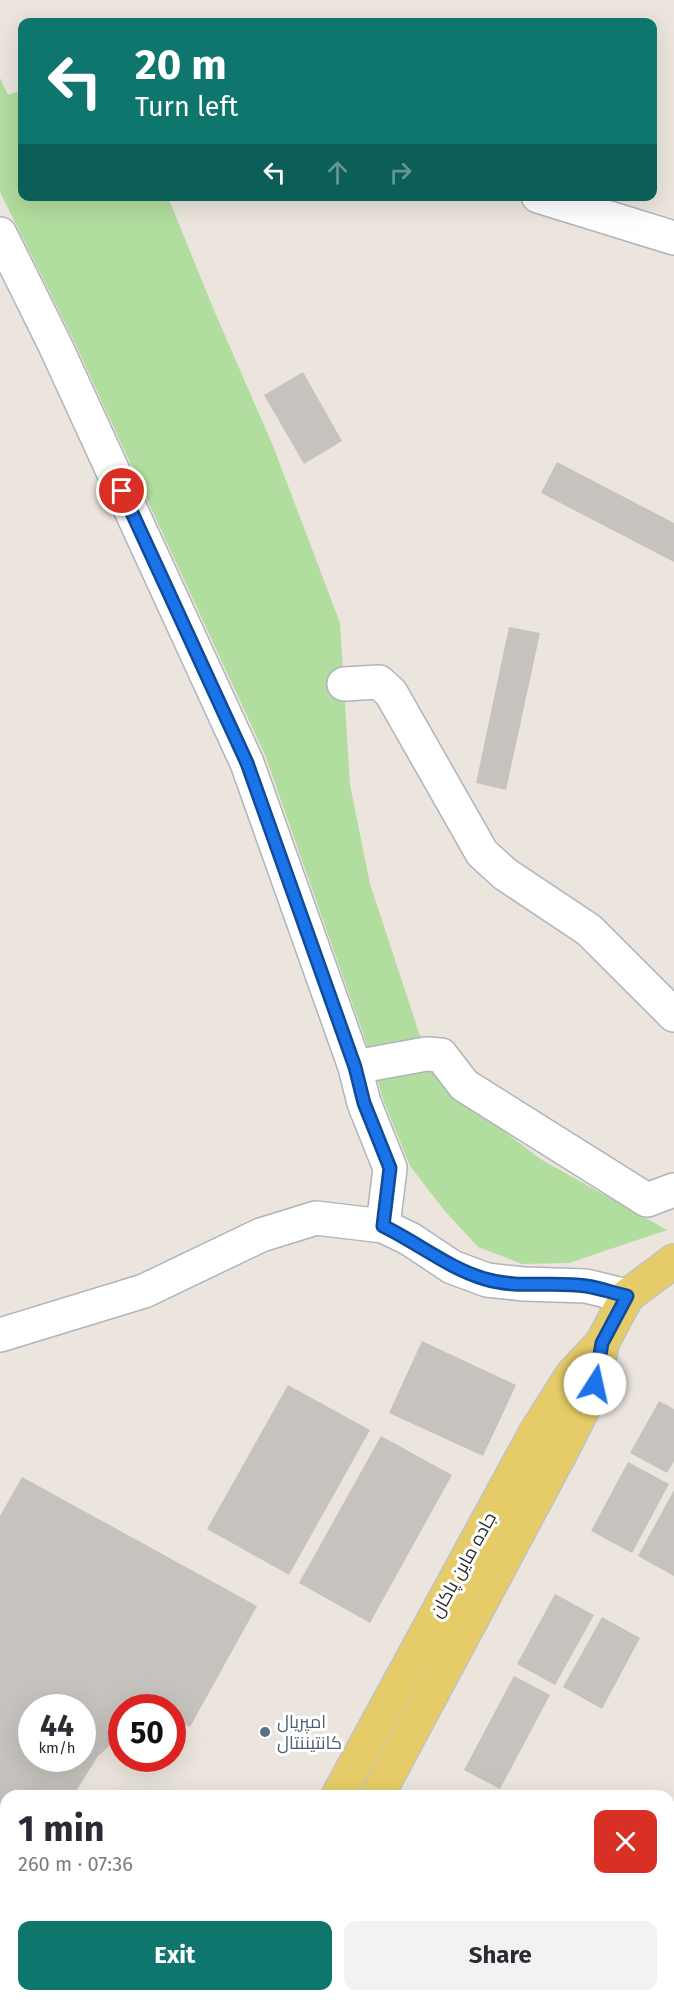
<!DOCTYPE html>
<meta charset="utf-8">
<style>
body{margin:0;font-family:"Fira Sans",Cairo,sans-serif;background:#f2f2f3;color:#2b2b33;height:100vh;display:flex;flex-direction:column;font-size:22px;white-space:nowrap}
*{box-sizing:border-box;margin:0}
p{font-size:20px;color:#7c7c81}
.icon{flex:none;width:33px;height:33px;fill:none;stroke:currentColor;stroke-width:2;stroke-linecap:round;stroke-linejoin:round}
.map{position:relative;flex:1;overflow:hidden}
.side{position:absolute;left:0px;top:1790px;width:675px;height:212px;display:flex;flex-direction:column;background:#fff;border-radius:18px 18px 0 0;box-shadow:0 6px 24px #0002}
.side>*{flex:none}
.hud{position:absolute;left:18px;top:18px;width:639px;height:183px;border-radius:12px;box-shadow:0 6px 24px #0002;background:#0f766e;color:#fff;overflow:hidden}
.speed{position:absolute;left:18px;top:1694px;display:flex;gap:12px;font-size:30px;font-weight:700;text-align:center}
.speed>*{display:grid;place-content:center;width:78px;height:78px;border-radius:50%;background:#fff;box-shadow:0 6px 24px #0002;line-height:1}
.speed small{font-size:15px;font-weight:400}
.speed .limit{border:9px solid #d22;background:#fff;color:#111}
.pin{position:absolute;display:grid;place-items:center;width:51px;height:51px;color:#fff;margin:-26px;border:3px solid #fff;border-radius:50%;box-shadow:0 2px 6px #0007}
.me{position:absolute;width:66px;margin:-33px;rotate:10deg;stroke-linejoin:round;filter:drop-shadow(0 0 4px #0008)}
.turn{display:flex;align-items:center;gap:21px;height:126px;padding:0 18px;font-size:27px}
.turn .icon{width:78px;height:78px;stroke-width:2.5}
.turn b{display:block;font-size:42px;line-height:51px}
.lanes{display:flex;align-items:center;height:57px;padding:0 18px;background:#0003;justify-content:center;gap:30px;direction:ltr}
.lanes .off{opacity:.35}
.round{display:grid;place-items:center;flex:none;width:63px;height:63px;border-radius:12px;background:#f2f2f3}
.summary{display:flex;align-items:center;justify-content:space-between;height:102px;padding:0 18px}
h1{font-size:36px;font-weight:700;line-height:45px}
.cta{display:flex;gap:12px;margin-top:auto;padding:12px 18px}
.cta a{flex:1;height:69px;border-radius:12px;background:#0f766e;color:#fff;font-size:24px;font-weight:700;line-height:69px;text-align:center}
.cta a+a{background:#f2f2f3;color:#2b2b33}
.map>svg:first-child{display:block}
.green{fill:#b1dd9e}
.pitch{fill:#c2e39b}
.building{fill:#c6c2bd;fill-rule:evenodd}
.lines{fill:none;stroke-linecap:round;stroke-linejoin:round}
.minor-casing{stroke:#b1b3bc;stroke-width:36}
.major-casing{stroke:#c3c3c3;stroke-width:36}
.minor{stroke:#fff;stroke-width:33}
.major{stroke:#e5cc68;stroke-width:33}
.route-casing{stroke:#114b97;stroke-width:15}
.route{stroke:#1a73e8;stroke-width:10}
.service-dot{fill:#5c6f8a;stroke:#fff;stroke-width:2}
.labels{text-anchor:middle;dominant-baseline:central;stroke-width:6;stroke-linejoin:round;paint-order:stroke}
.street-label{font-size:18px;fill:#2a2a2a;stroke:#fff}
.service-label{font-size:18px;fill:#4e5e75;stroke:#fff;text-anchor:start}
</style>
<div class="map">
<svg width="674" height="2000" viewBox="0 0 674 2000">
<rect width="100%" height="100%" fill="#ebe5dd"/>
<path class="green" d="M0 78 8 95 22 90V196L168 197 213 308 273 446 340 623 350 785 370 884 426 1054 457 1096 542 1160 667 1230 569 1263 522 1264 478 1247 444 1210 410 1166 382 1097 373 1062 265 755 72 337 0 192Z"/>
<path class="pitch" d="M669 1968 674 1970V2000H338L341 1995H669Z"/>
<path class="building" d="M303 372 342 441 304 464 264 395Z
M557 462 674 523V562L541 493Z
M509 627 540 633 506 790 476 783Z
M422 1341 516 1385 483 1456 389 1413Z
M288 1385 370 1430 289 1575 207 1529Z
M659 1401 674 1409V1461L667 1473 630 1453Z
M381 1436 452 1475 370 1623 299 1583Z
M628 1462 669 1484 632 1553 591 1531Z
M22 1477 257 1606 190 1727 172 1718V1707H122V1735L98 1756 73 1796H6V1995H45L42 2000H0V1516ZM32 1707H82V1758H32Z
M674 1490V1576L638 1556Z
M555 1594 594 1615 555 1685 517 1664Z
M602 1617 640 1638 602 1709 563 1687Z
M514 1676 550 1695 500 1789 464 1770Z
M674 1862V1889L669 1887V1872Z
M669 1921 674 1923V1965L669 1962Z"/>
<g class="lines">
<g class="minor-casing">
<path id="minor" d="M538 196 674 238
M0 234 55 345 247 763 355 1067 364 1103 390 1168 383 1226
M344 684 379 682 391 693 482 853 505 874 589 930 674 1015
M355 1067 426 1054 441 1055 464 1085 647 1200 674 1190
M0 1335 144 1291 261 1235 316 1218 383 1226 410 1239 452 1267 487 1280 524 1284 586 1286 627 1296"/>
</g>
<g class="major-casing">
<path id="major" d="M338 1796 536 1432 572 1375 602 1343 627 1296 674 1261
M377 1796 561 1452 595 1385 602 1343
M228 2000 231 1995
M268 2000 271 1995"/>
</g>
<use href="#minor" class="minor"/>
<use href="#major" class="major"/>
</g>
<g class="lines">
<g class="route-casing">
<path id="route" d="M122 491 247 763 355 1067 364 1103 390 1168 383 1226C418 1243 448 1268 485 1279 518 1289 553 1281 586 1286 600 1288 613 1293 627 1296L602 1343 595 1384"/>
</g>
<use href="#route" class="route"/>
</g>
<circle class="service-dot" cx="265" cy="1732" r="6"/>
<g class="labels">
<g class="street-label">
<text transform="translate(463 1565) rotate(-61)">جاده ماین پاکان</text>
</g>
<g class="service-label">
<text x="277" y="1722">امپریال<tspan x="277" dy="21">کانتیننتال</tspan></text>
</g>
</g>
</svg>
<div class="speed"><div>44<small>km/h</small></div><div class="limit">50</div></div>
<div class="pin" style="left:122px;top:491px;background:#d93025"><svg class="icon" aria-label="arrive" viewBox="0 0 24 24"><path d="M6 21V4h12l-3 4 3 4H6"/></svg></div>
<svg class="me" style="left:595px;top:1384px" viewBox="-20 -20 40 40"><circle r="19" fill="#fff"/><path d="M0-13L10 11 0 6-10 11z" fill="#1a73e8"/></svg>
<div class="hud">
<div class="turn"><svg class="icon" aria-label="left" viewBox="0 0 24 24"><path d="M17 20v-9H6M10 6l-5 5 5 5"/></svg><div><b>20 m</b>Turn left</div></div>
<div class="lanes"><svg class="icon" aria-label="left" viewBox="0 0 24 24"><path d="M17 20v-9H6M10 6l-5 5 5 5"/></svg><svg class="icon off" aria-label="ahead" viewBox="0 0 24 24"><path d="M12 20V5M6 11l6-6 6 6"/></svg><svg class="icon off" aria-label="right" viewBox="0 0 24 24"><path d="M7 20v-9h11M14 6l5 5-5 5"/></svg></div>
</div>
<section class="side">
<div class="summary"><div><h1>1 min</h1><p>260 m · 07:36</p></div><a class="round" style="background:#d93025;color:#fff"><svg class="icon" aria-label="close" viewBox="0 0 24 24"><path d="M6 6l12 12M18 6L6 18"/></svg></a></div>
<div class="cta"><a>Exit</a><a>Share</a></div>
</section>
</div>
